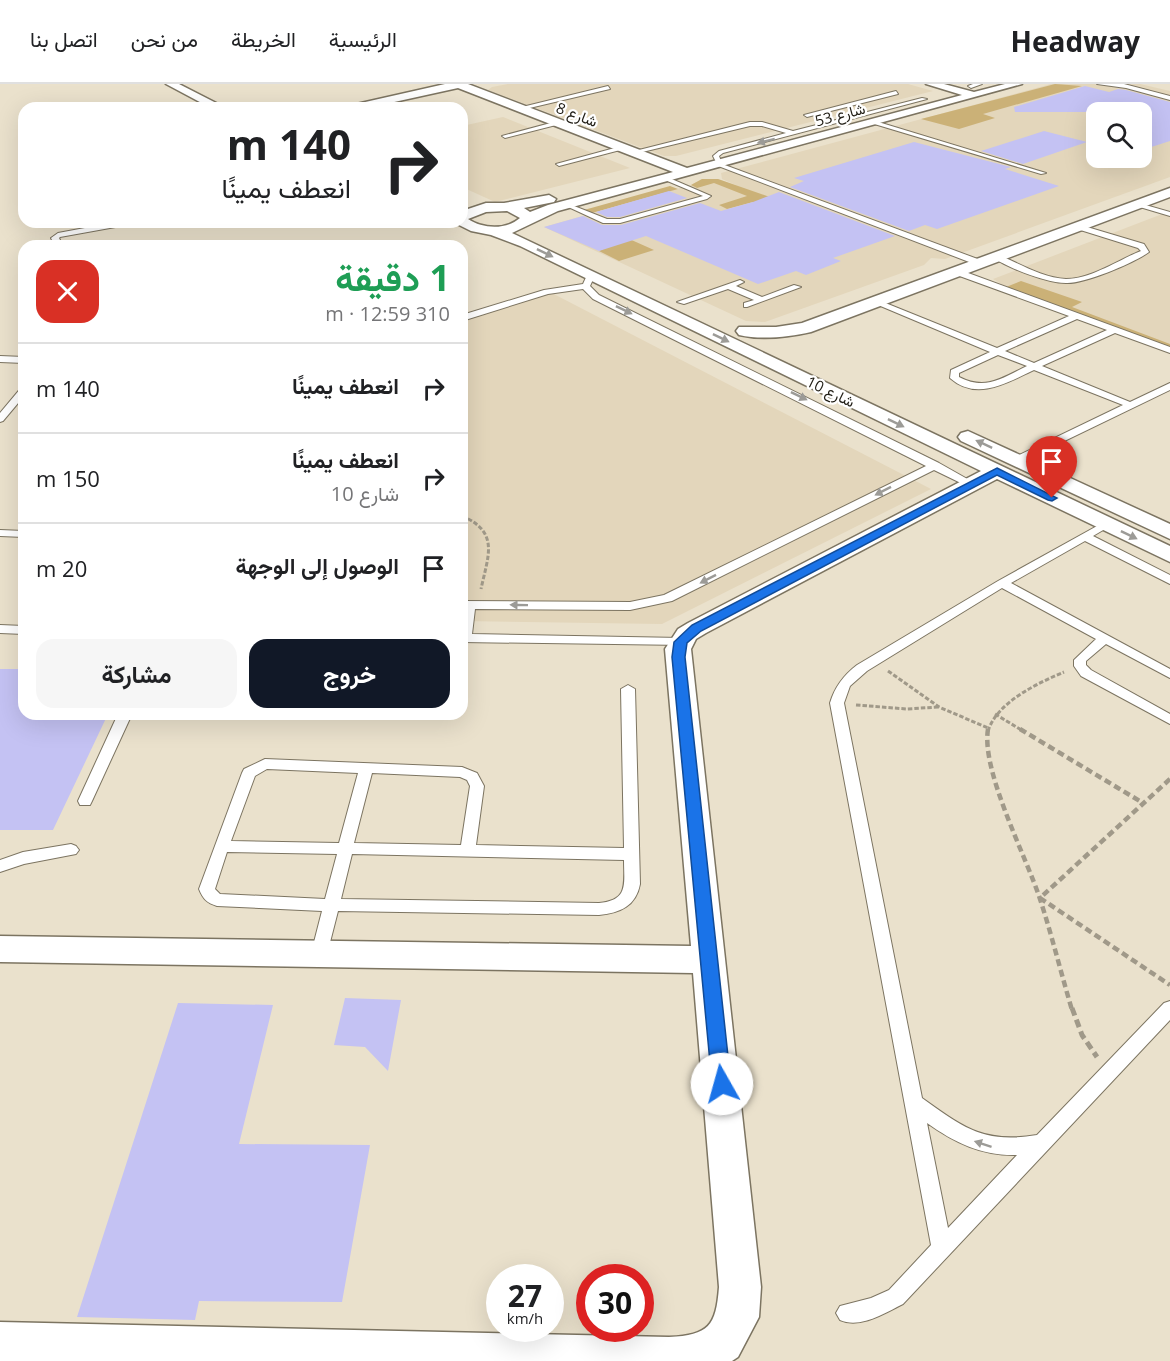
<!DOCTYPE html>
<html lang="ar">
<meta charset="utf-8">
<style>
body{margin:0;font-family:"Open Sans",Vazirmatn,sans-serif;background:#f6f6f6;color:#202124;direction:rtl;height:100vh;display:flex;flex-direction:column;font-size:22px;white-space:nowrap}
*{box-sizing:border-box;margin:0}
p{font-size:20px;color:#757577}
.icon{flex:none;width:33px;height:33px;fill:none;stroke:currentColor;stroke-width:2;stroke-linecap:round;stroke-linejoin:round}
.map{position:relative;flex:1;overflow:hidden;direction:ltr}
.panel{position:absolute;left:18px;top:156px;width:450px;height:480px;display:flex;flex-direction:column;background:#fff;border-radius:18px;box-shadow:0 6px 24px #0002;direction:rtl}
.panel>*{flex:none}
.guide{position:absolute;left:18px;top:18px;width:450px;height:126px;border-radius:18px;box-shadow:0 6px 24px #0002;direction:rtl;background:#fff;color:#202124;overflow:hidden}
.fabs{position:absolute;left:1086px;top:18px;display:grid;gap:12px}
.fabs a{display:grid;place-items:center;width:66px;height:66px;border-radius:12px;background:#fff;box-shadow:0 6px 24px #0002;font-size:30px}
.speed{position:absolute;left:486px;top:1180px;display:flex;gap:12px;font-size:30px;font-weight:700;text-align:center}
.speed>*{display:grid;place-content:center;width:78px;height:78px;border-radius:50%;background:#fff;box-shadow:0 6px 24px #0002;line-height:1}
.speed small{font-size:15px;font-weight:400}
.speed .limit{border:9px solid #d22;background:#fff;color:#111}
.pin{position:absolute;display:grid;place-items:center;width:51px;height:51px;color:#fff;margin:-62px -26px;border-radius:50% 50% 50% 0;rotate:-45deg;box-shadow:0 0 6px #0007}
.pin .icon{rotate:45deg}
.me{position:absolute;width:66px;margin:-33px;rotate:353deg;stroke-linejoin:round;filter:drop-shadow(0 0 4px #0008)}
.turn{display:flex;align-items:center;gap:21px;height:126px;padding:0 18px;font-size:27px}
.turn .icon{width:78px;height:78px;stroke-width:2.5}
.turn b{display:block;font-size:42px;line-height:51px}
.round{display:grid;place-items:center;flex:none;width:63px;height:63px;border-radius:18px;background:#f6f6f6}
.overview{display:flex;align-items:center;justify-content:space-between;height:102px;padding:0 18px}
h1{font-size:36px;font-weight:700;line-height:45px;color:#1e9e55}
.cta{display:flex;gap:12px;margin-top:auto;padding:12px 18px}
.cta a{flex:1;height:69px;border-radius:18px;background:#111827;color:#fff;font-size:24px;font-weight:700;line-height:69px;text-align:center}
.cta a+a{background:#f6f6f6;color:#202124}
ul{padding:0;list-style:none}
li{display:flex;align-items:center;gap:18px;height:90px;padding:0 18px;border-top:2px solid #e0e0e0}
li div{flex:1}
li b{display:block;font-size:22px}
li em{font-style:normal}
header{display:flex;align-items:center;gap:36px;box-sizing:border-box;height:84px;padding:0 30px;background:#fff;border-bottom:2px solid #e0e0e0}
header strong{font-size:28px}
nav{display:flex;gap:33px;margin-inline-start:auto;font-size:21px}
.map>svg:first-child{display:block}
.built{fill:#e3d6bb;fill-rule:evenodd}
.green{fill:#cbb177}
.building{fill:#c4c2f3}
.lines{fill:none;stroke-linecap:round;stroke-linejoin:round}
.lane-casing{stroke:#7c7461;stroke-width:2}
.street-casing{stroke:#7c7461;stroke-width:3}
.path-far2{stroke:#a09989;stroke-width:3;stroke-dasharray:4.5 2;stroke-linecap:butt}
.path-far1{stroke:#a09989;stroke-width:4.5;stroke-dasharray:7 4;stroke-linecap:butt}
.path{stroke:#a09989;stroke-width:5;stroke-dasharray:8 4.5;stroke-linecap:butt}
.lane{fill:#fff;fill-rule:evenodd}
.street{fill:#fff;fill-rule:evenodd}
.oneway{fill:#9c9b97}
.route{fill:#1a73e8;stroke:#114b97;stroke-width:1.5}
.labels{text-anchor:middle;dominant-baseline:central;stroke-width:4.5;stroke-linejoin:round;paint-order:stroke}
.far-street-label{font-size:15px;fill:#232018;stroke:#fff}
</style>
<header>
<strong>Headway</strong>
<nav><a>الرئيسية</a><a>الخريطة</a><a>من نحن</a><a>اتصل بنا</a></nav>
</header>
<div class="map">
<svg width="1170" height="1277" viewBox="0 0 1170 1277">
<rect width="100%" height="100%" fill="#eae1cc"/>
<path class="built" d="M508 0H908L933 7 676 72H664L488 6 492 3Z
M1051 0H1140L1170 7V93L945 175 931 174 924 181 765 238 746 237 544 143 691 101 702 95H718L740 103 722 95 721 89ZM1096 28H1142V74H1096Z
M503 33 630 84 495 118 462 103V42Z
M1170 127V263L1005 202 993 195Z
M546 206 931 405 662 540 462 537V233Z"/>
<path class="green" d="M1055 0 1082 2 983 30 995 34 959 45 921 35Z
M702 95H718L787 119 753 118 727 125 719 121 747 112 714 99 697 104 691 101Z
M670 102 678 105 592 129 584 126Z
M627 154 654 166 619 177 599 167Z
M1021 197 1082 218 1072 223 1170 260V269L1001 205Z"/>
<path class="building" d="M1085 2 1109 8 1118 5 1126 6 1170 18V57L1142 66V28H1015L1014 23Z
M1044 47 1087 58 1023 80 981 67Z
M914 58 1011 83 1005 85 1059 102 937 145 925 141 909 147 790 103 804 97 794 94Z
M669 107 687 114 620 133H607L596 128Z
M779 108 895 152 833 174 841 177 806 191 796 187 758 200 646 152 599 167 544 143 583 132 602 141H621L700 119 721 127 753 118Z
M0 585H24V630H108L53 746H0Z
M345 914 401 916 388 987 365 963 334 961Z
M178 919 273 921 239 1060 370 1061 342 1218 199 1217 195 1236 77 1233Z"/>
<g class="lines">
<g class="lane-casing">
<path id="lane" d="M973 0H982L971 4 968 2Z
M1097 0H1124L1170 12V16L1126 4Z
M608 2 610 5 521 26 518 24Z
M896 7 898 10 807 33 804 31Z
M922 14 927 15 723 69 719 72 722 80 983 177V181H977L713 80 716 78 713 72 719 67 786 49 762 42H750L634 70 631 68 750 38H762L793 47Z
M558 37 560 40 505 54 502 52Z
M871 37H875L1046 89 1041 90 871 39Z
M622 62 624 65 559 82 556 80Z
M667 93 711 112 707 115 620 139H603L564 121 569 120 607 135H620L703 112 665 96Z
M1135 118 1170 128V132L1133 121Z
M117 138H121V142L60 153 59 154 63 162H55L51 154 58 149Z
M1077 140 1144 160 1149 168C1134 179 1084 200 1066 199 1047 199 1008 184 992 173L999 171C1020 180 1043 194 1066 195 1091 195 1118 176 1141 167L1138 164 1074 144 1073 142Z
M954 186H960L1170 263V269L1115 249 1042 282 1130 318 1170 299V306L1021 378H1013V374L1123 321 1034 286C1008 298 977 318 950 294L951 286 990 268 871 218 878 216 997 264 1069 232 954 190ZM1077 235 1107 246 1034 279 1005 267ZM998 271 1027 282C1002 294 986 307 959 293V289Z
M588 189 595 191 590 202 599 211 939 379 978 401 973 404 969 403 934 386 672 517 630 526 475 525 472 550 681 554 687 558 685 561 462 558V517L630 518 664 511 926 382 593 215 583 205 548 210 462 237V231L544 206 583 200Z
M740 196 744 198 736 202 762 213 794 201 801 203 747 223H744V219L754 216 728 205 684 220 677 218Z
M0 272 24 273V279L0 278Z
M24 303V312L3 337 0 338V329L21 304Z
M1106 437 1111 440 1110 442 1093 452 1170 491V500L1085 457 1011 499 1170 585V594L1106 560 1086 577V581L1091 586 1170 630V640L1081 592 1074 582V576L1096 555 1002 504 867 587 850 602 844 619 922 1014C964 1044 984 1060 1037 1051L1164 919 1170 917V936L903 1220C885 1229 860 1245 840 1236L836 1229 840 1222 871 1214 889 1206 931 1161 830 619C835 602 844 591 857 581L998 497ZM927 1039C955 1059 982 1072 1017 1071L948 1144Z
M0 446 24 447V453L0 452Z
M0 541 24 542V550L0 549Z
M628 601 635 605 640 800C636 822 620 829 599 831L338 827 327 870 325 875 319 877 313 875 311 870 322 827 217 822C207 819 203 815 199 805L242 689 244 685 265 675 462 683 477 689 484 702 476 761 624 764 621 605ZM267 685 358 689 339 759 231 757 255 692ZM372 689 460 693 467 696 470 702 461 761 354 759ZM227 768 337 770 325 815 220 810 215 805ZM352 770 624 776C624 800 629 816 599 819L341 815Z
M118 630H132L92 717 90 721H80L78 717Z
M71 760 76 762 79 766 76 770 24 780 0 788V776L23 768Z"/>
</g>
<g class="street-casing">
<path id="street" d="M166 0H179L226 24H211Z
M445 0H468L687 84 962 11 926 0H944L974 8 1005 0H1022L558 127 512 149 1170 462V478L997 395 706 549 696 555 691 565 761 1203 759 1233 738 1273 732 1277H0V1238L669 1253C709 1251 716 1242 719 1203L693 889 0 878V852L691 862 665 565 678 545 688 539 981 387 520 162 491 151 471 147 457 140 456 138H462V127L486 119H504L549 111 556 115 554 118 524 124 530 128 548 121 673 88 458 4 367 24H346L352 21ZM507 127 520 134C506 146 483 145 468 135L486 128Z
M1170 104V113L811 248C789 253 761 256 739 251L736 247 739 243H776L802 239Z
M968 347 1170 440V455L961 357 958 353 961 349Z"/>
</g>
<path class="path-far2" d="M462 432C500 448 488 472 481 505
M888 587 939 623 988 644
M856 621 907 625 938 623
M995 630 1023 647
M988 647C997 618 1038 599 1064 588"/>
<path class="path-far1" d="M988 645C981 687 1026 772 1040 815 1052 852 1061 889 1072 926
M1020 645 1143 719
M1170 695 1040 814 1170 901"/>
<path class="path" d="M1072 924 1082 951 1097 973"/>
<use href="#lane" class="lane"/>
<use href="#street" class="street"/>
</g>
<defs><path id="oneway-solid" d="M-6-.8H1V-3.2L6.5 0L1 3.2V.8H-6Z" transform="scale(1.5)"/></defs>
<g class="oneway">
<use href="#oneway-solid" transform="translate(766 57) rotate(166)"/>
<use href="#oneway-solid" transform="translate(545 169) rotate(26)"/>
<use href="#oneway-solid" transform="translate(624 226) rotate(26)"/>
<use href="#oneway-solid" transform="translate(721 254) rotate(26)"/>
<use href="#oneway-solid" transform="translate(799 312) rotate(26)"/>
<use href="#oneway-solid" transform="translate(896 339) rotate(26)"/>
<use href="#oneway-solid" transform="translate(984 360) rotate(-155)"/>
<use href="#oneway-solid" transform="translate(883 407) rotate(153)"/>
<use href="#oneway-solid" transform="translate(1129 451) rotate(26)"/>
<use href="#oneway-solid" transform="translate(708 495) rotate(153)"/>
<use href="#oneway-solid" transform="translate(519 521) rotate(-179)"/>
<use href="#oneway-solid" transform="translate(983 1060) rotate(-162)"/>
</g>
<path class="route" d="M997 384 1057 414 1052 417 1048 416 997 391 701 547 687 559 685 573 731 1000 728 1006 722 1008 715 1006 712 1000 672 573 674 558 692 541Z"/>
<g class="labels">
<g class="far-street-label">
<text transform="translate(577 30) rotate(21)">شارع 8</text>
<text transform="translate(840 30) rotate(-15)">شارع 53</text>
<text transform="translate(831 307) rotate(26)">شارع 10</text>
</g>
</g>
</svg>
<div class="fabs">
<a><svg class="icon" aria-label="search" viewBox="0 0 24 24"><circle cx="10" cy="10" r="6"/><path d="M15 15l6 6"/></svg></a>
</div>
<div class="speed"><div>27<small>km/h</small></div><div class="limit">30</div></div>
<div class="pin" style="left:1052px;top:414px;background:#d93025"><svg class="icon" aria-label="arrive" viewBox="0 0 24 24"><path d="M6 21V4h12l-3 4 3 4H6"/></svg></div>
<svg class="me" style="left:722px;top:1000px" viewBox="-20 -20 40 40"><circle r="19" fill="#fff"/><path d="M0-13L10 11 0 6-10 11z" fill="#1a73e8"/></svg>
<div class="guide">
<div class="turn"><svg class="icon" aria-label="right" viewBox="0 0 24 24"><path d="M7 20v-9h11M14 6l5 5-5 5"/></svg><div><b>140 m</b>انعطف يمينًا</div></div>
</div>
<section class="panel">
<div class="overview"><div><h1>1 دقيقة</h1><p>310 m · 12:59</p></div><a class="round" style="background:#d93025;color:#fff"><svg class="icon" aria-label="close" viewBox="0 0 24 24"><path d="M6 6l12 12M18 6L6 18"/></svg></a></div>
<ul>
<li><svg class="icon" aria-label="right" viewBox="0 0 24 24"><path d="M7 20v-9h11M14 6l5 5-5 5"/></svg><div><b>انعطف يمينًا</b></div><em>140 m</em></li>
<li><svg class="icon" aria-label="right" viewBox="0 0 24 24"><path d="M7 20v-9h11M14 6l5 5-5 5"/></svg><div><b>انعطف يمينًا</b><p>شارع 10</p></div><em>150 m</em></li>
<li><svg class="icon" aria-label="arrive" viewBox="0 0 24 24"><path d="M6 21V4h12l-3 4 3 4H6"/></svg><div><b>الوصول إلى الوجهة</b></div><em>20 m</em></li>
</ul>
<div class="cta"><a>خروج</a><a>مشاركة</a></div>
</section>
</div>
